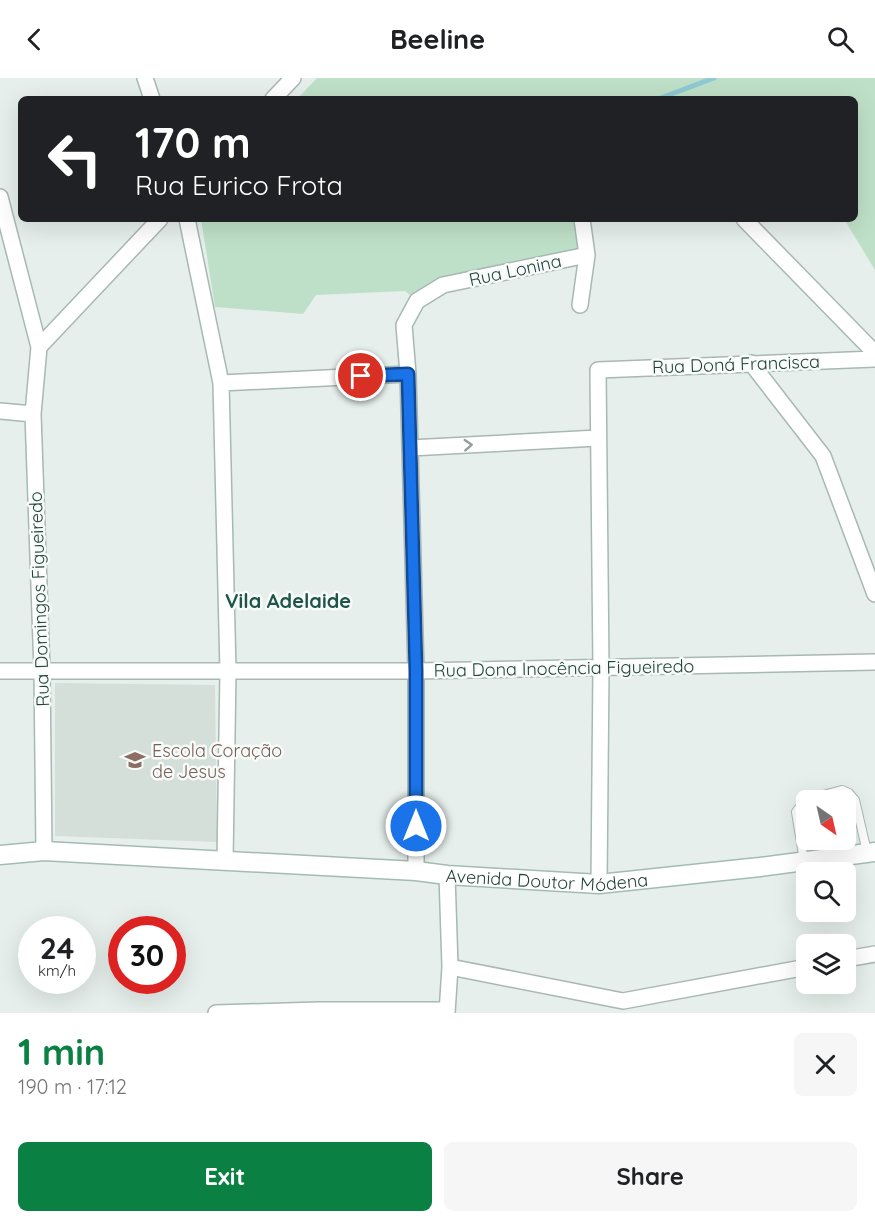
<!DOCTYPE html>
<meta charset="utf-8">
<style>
body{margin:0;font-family:Quicksand,sans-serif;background:#f6f6f6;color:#202124;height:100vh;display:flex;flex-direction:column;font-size:22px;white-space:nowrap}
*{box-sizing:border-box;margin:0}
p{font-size:20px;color:#757577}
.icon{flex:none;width:33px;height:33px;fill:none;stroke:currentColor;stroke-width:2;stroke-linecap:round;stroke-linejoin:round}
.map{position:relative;height:935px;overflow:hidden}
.panel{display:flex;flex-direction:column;background:#fff;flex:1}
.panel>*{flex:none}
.top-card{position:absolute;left:18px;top:18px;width:840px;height:126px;border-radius:9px;box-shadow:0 6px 24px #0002;background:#202124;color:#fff;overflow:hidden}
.needle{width:39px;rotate:146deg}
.buttons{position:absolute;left:796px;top:712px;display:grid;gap:12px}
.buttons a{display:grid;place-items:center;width:60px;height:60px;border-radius:9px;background:#fff;box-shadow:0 6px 24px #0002;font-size:30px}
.speed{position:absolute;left:18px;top:838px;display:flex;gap:12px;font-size:30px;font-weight:700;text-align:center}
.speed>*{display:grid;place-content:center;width:78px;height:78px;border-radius:50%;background:#fff;box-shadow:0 6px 24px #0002;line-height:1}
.speed small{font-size:15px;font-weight:400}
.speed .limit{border:9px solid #d22;background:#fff;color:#111}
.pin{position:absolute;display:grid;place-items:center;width:51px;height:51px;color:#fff;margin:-26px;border:3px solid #fff;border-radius:50%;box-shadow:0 2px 6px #0007}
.me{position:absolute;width:66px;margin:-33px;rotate:0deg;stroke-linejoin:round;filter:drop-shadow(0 0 4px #0008)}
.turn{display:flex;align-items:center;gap:21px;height:126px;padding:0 18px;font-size:27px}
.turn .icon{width:78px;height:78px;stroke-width:2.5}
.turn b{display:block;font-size:42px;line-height:51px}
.round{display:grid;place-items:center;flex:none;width:63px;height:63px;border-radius:9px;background:#f6f6f6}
.summary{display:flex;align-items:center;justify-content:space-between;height:102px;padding:0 18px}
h1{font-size:36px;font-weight:700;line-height:45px;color:#0b8043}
.action{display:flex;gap:12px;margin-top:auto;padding:12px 18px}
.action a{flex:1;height:69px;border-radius:9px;background:#0b8043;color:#fff;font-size:24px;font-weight:700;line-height:69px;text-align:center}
.action a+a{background:#f6f6f6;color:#202124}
header{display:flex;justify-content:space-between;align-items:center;height:78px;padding:0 18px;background:#fff;font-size:27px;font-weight:700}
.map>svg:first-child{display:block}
.built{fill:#d4dfda}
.green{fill:#bfe0c8}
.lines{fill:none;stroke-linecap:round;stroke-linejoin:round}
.stream{stroke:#8ec9d4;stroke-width:5}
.lane-casing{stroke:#a8b8b2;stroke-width:10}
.street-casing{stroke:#a8b8b2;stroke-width:18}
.secondary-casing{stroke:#a4bbb3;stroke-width:21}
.lane{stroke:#fff;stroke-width:8}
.street{stroke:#fff;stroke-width:15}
.secondary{stroke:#fff;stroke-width:18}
.oneway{stroke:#92a09c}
.route-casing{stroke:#114b97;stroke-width:15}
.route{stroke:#1a73e8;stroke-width:10}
.labels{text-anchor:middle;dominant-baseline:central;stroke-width:5;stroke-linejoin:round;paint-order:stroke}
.street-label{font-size:18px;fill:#24423a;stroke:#f7fbf9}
.education-label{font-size:18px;fill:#785e54;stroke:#f7fbf9;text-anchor:start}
.neighbourhood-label{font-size:20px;font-weight:bold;fill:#1f5548;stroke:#f7fbf9}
</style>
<header><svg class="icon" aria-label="back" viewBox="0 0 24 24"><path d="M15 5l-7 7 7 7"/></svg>Beeline<svg class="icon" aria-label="search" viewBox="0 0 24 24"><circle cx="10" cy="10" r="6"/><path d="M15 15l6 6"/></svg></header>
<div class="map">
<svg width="875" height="935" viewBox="0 0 875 935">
<rect width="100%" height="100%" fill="#e6efeb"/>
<path class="built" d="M55 605 215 607 217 764 55 758Z"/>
<path class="green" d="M317 0H875V192L844 141H855V21H297Z
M201 141H582L587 177 443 207 417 223 405 213 316 217 303 236 215 229Z"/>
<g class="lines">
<path class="stream" d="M658 21 714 0"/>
<g class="lane-casing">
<path id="lane" d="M846 742 859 739
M804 783 796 734 802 726 808 721 842 712 849 715 855 722 867 774"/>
</g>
<g class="street-casing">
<path id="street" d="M145 0 152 21
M273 21 293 0
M0 119 39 269 33 336 42 593 44 773
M187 141 221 305 228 593 225 783
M744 141 875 275
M580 227 587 177 582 141
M39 269 160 141
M751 285 823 378 875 516
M221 305 408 296
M0 333 33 336
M410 370 598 360
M0 593H416L875 584
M416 793V593L408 296 404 247 417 223 443 207 587 177
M447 797 450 889 447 935
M599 806 601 590 598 292 875 281
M846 881 875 876
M450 889 623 923 807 889
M216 935 319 932H447"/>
</g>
<g class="secondary-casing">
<g id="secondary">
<path id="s1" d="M0 777 44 773 416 793 447 797 599 806 760 789 875 774"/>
</g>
</g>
<use href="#lane" class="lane"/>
<use href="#street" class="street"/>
<use href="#secondary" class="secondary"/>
</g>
<defs><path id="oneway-chevron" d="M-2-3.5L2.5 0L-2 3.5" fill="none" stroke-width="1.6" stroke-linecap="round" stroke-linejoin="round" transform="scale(1.5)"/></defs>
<use class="oneway" href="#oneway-chevron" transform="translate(468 367) rotate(-3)"/>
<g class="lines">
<g class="route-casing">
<path id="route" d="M361 298 408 296 416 593V748"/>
</g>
<use href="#route" class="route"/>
</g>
<defs>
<g id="school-bare" transform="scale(1.62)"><path d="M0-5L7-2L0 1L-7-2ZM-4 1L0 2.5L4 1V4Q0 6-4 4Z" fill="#8d6e63" stroke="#f7fbf9" stroke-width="2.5" paint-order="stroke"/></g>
</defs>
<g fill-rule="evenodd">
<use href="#school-bare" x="135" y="682"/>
</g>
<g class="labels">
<g class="street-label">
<text transform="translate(515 192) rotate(-12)">Rua Lonina</text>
<text transform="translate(736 286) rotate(-2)">Rua Doná Francisca</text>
<text transform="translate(39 521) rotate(-92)">Rua Domingos Figueiredo</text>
<text transform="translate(564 590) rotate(-1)">Rua Dona Inocência Figueiredo</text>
<text stroke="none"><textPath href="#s1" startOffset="548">Avenida Doutor Módena</textPath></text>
</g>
<g class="education-label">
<text x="152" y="672">Escola Coração<tspan x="152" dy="21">de Jesus</tspan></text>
</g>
<g class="neighbourhood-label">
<text x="288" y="522">Vila Adelaide</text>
</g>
</g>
</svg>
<div class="buttons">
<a><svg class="needle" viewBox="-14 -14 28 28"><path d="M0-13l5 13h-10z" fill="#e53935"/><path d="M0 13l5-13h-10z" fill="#757577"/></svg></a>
<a><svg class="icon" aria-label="search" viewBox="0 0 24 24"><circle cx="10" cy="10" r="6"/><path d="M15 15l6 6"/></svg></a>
<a><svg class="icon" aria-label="layers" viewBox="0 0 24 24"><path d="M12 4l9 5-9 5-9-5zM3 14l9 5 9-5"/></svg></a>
</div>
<div class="speed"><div>24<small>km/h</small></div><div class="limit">30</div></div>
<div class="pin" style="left:361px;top:298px;background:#d93025"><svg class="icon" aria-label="arrive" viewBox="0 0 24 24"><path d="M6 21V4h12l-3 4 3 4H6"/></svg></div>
<svg class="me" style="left:416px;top:748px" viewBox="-20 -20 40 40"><circle r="17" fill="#1a73e8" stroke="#fff" stroke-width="3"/><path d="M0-11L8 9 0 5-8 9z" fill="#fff"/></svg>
<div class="top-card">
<div class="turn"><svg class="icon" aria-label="left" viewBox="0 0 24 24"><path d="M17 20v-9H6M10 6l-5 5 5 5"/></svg><div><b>170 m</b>Rua Eurico Frota</div></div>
</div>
</div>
<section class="panel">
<div class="summary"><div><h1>1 min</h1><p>190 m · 17:12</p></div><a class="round"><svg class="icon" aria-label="close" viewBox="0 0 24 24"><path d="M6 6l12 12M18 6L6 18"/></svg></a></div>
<div class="action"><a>Exit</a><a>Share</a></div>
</section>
